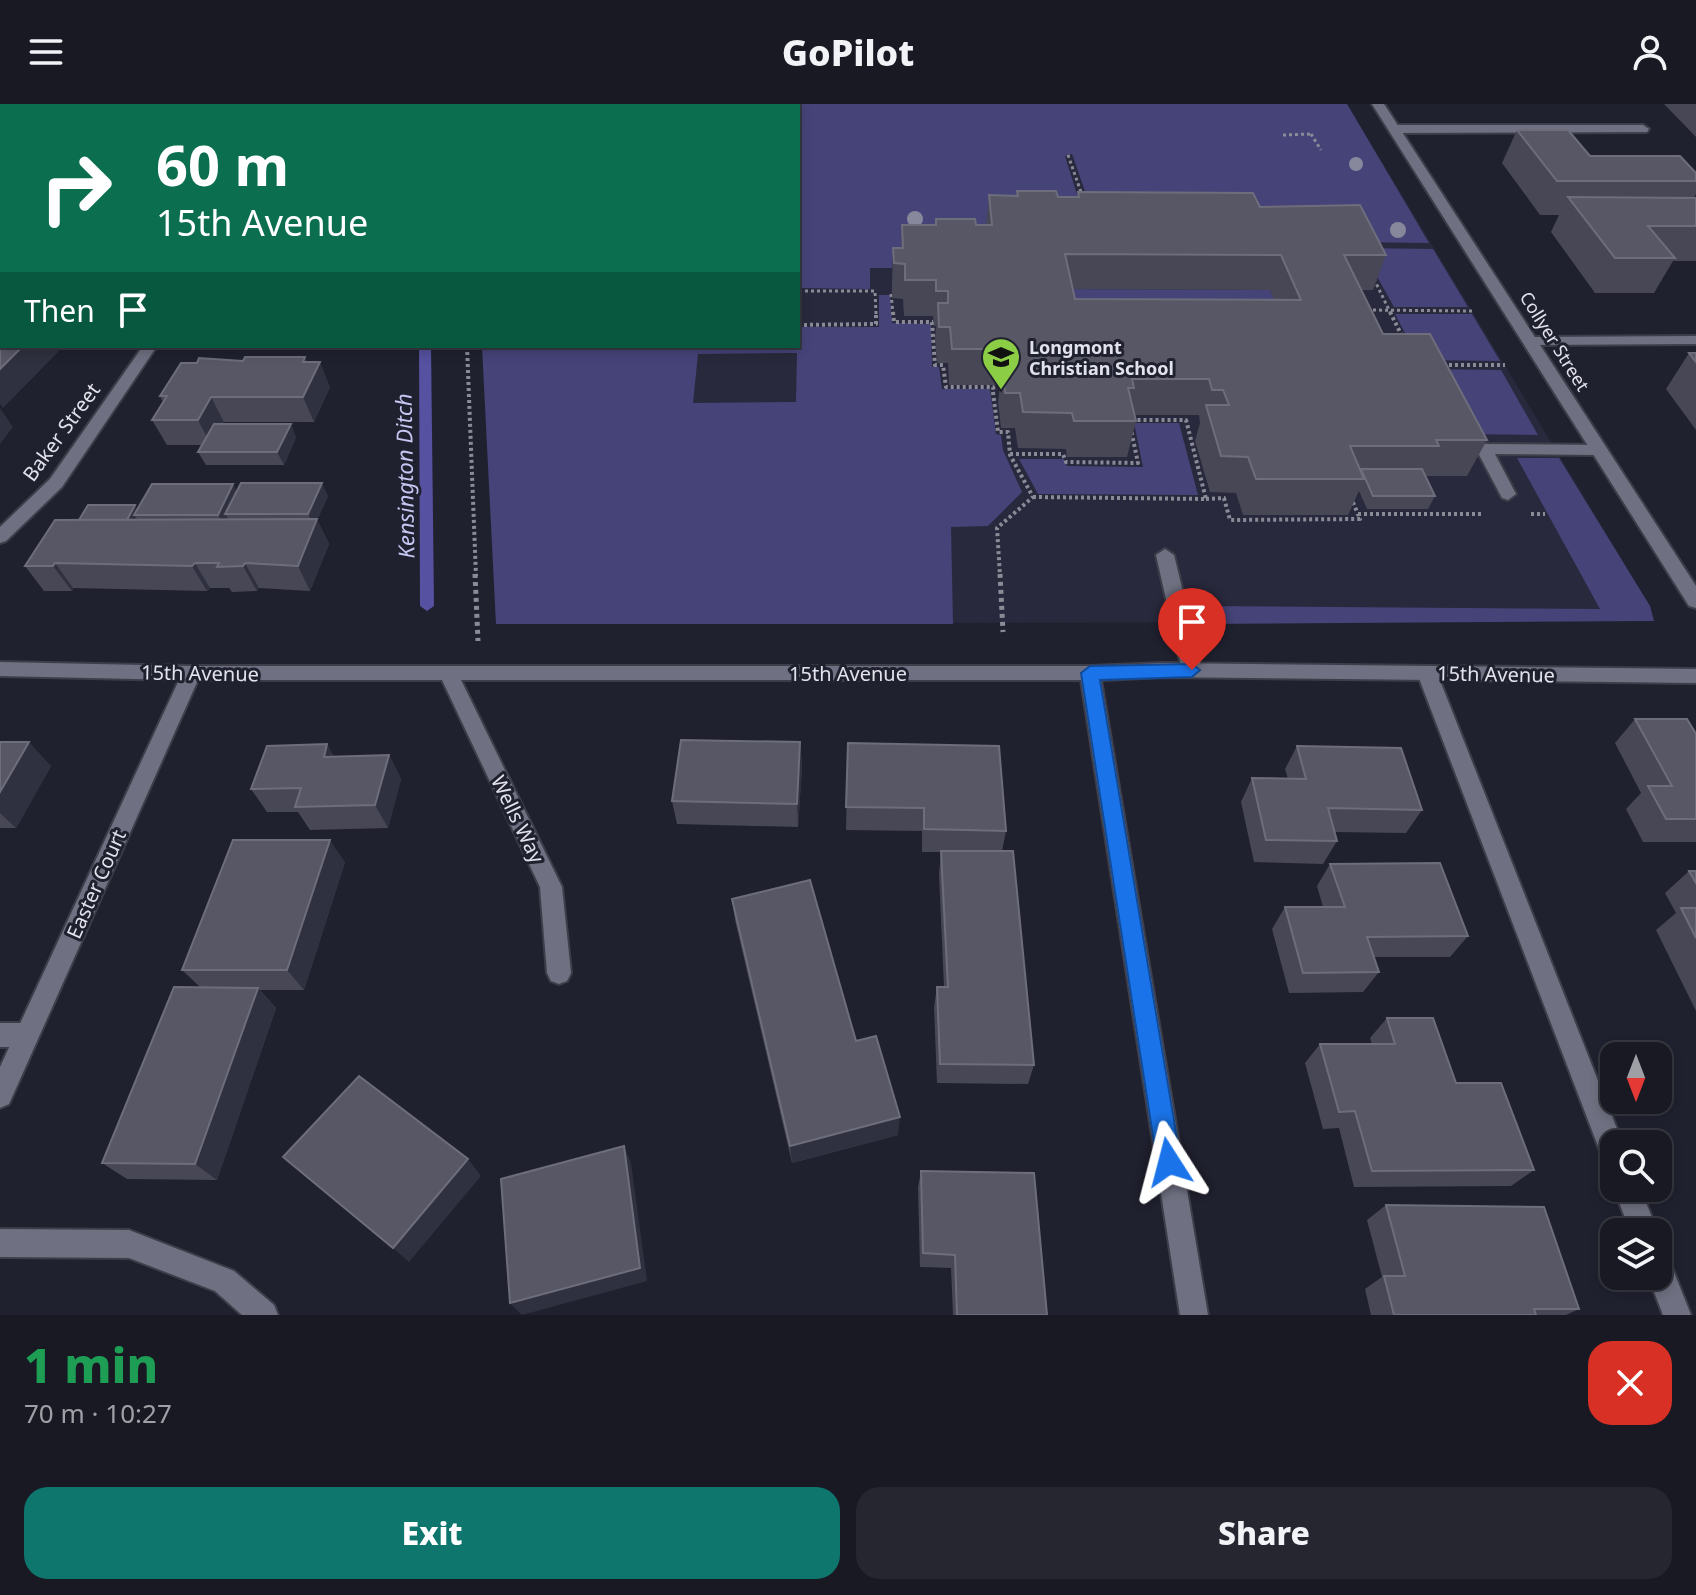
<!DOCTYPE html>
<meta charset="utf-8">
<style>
body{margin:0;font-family:"Noto Sans",sans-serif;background:#252630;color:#f1f3f6;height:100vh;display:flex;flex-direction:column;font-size:30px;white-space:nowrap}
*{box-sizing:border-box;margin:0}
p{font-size:26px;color:#9fa0a6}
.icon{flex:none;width:44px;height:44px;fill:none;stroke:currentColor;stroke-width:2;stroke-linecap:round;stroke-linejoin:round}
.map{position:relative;height:1211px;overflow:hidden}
.side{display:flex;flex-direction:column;background:#181923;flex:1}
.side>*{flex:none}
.hud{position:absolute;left:0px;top:0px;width:800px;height:244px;box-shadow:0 4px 12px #0003,0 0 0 2px #363841;background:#0b6e4f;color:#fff;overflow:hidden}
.needle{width:52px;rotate:180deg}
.tools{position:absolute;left:1600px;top:938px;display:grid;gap:16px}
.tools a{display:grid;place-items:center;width:72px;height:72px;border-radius:16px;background:#181923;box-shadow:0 4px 12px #0003,0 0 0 2px #363841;font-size:40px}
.pin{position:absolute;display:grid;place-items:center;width:68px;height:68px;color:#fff;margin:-82px -34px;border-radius:50% 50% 50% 0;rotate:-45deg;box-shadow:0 0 8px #0007}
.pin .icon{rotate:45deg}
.me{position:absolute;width:88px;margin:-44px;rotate:351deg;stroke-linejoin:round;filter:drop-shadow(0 0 6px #0008)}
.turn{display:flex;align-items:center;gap:28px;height:168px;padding:0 24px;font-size:36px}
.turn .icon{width:104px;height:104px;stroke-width:2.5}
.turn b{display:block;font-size:56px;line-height:68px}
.then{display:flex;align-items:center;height:76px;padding:0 24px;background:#0003;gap:16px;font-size:30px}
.round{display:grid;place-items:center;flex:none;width:84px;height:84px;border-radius:24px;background:#252630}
.overview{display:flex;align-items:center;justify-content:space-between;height:136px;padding:0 24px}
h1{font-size:48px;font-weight:800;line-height:60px;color:#1e9e55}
.primary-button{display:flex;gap:16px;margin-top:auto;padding:16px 24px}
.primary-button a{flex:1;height:92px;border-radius:24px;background:#0f766e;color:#fff;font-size:32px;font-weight:800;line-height:92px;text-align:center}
.primary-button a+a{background:#252630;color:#f1f3f6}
header{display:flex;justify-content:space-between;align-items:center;height:104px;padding:0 24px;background:#181923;font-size:36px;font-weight:800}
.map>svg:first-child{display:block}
.built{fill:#29293d}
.green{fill:#464379;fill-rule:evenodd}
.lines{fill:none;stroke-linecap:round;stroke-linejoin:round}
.stream{fill:#5651a0;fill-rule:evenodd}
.lane-casing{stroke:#3e3e4a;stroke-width:4}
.street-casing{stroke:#3e3e4a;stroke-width:4}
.secondary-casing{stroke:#3e3e4a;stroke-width:4}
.path-far2{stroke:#8a8b97;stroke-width:3;stroke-dasharray:3 3;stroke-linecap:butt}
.path-far1{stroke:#8a8b97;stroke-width:4;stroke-dasharray:3 3;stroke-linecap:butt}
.path{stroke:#8a8b97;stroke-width:5;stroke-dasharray:4 4;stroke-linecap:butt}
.lane{fill:#6f7081;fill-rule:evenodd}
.street{fill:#6f7081;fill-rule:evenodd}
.secondary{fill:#6f7081;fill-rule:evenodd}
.tree{fill:#87889b}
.wall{fill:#474756;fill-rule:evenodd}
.shaded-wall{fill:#303140}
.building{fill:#575766;stroke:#6d6d7b;stroke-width:2;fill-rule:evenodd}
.route{fill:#1a73e8;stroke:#114b97;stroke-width:2}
.labels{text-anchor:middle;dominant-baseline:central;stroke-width:6;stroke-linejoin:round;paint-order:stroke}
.far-street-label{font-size:18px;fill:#e2e2ec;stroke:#20212f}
.far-poi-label{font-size:18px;font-weight:bold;fill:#e2e2ec;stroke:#20212f;text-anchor:start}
.street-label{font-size:20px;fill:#e2e2ec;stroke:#20212f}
.water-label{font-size:22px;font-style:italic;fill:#c5c6f2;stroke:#20212f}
</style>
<header><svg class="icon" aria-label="menu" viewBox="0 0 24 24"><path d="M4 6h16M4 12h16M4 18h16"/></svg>GoPilot<svg class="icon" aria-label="person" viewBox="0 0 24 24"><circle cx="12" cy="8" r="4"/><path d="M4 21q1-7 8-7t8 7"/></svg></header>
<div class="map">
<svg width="1696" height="1211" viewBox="0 0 1696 1211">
<rect width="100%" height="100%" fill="#20212f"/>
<path class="built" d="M474 0H1347L1650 502 1654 517 496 520 482 242H798V2H471Z"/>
<path class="green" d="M182 0H1347L1429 139 1351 138 1095 116 1072 50 1065 52 1085 116 893 150 892 164H870V185L800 184 798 214V2Z
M1361 144 1433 145 1468 203H1394Z
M1060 185 1270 186 1289 232 1069 231Z
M879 191H890L892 219 931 220 932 263H939L942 285H990L996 330 1001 331 1003 346 1022 388 988 422 951 423 953 520H496L482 242H798V223H879ZM797 249 796 298 693 299 698 250Z
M1395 210H1472L1500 257 1419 256Z
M1422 265 1501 266 1538 331 1455 330Z
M1134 319H1179L1198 391 1038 390 1019 355H1064L1067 362 1143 363Z
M1517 354H1559L1650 502 1654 517 1201 520 1197 502 1600 505Z"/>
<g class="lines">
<path class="stream" d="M418 0H428V2H418Z
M419 242H431L434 502 427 507 420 502Z"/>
<g class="lane-casing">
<path id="lane" d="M1484 340 1600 341 1608 346 1600 351 1495 350 1516 390 1508 396 1502 394 1476 345Z
M1165 445 1174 451 1202 566 1199 571H1185L1182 566 1156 451Z
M1427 562 1434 564 1437 569 1623 1040H1614V1063L1605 1059 1601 1050 1417 569 1420 564Z
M0 919H27L36 923 39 931 36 939 27 943H0Z
M1614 1084H1640L1658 1128H1630Z
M0 1125 129 1126 234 1167 274 1201 278 1211H242L215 1187 129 1154 0 1153Z
M1658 1149 1668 1153 1691 1211H1663L1648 1172H1658Z"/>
</g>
<g class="street-casing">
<path id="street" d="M151 0H163L150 2Z
M1643 21 1649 25 1647 28 1394 29 1388 25 1394 21Z
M1696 232V240L1532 241 1525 237 1532 233Z
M143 242H157L62 383 6 437 0 439V423L50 375Z
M0 558 192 562H1090L1163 559 1696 565V579L1163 573 1101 576 1208 1211H1180L1081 576H461L562 783 571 869 567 877 559 880 551 877 547 869 540 783 442 576H198L9 1000 0 1004V963L179 576 0 572Z"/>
</g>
<g class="secondary-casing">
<path id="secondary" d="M1372 0H1384L1696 482V504L1689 502Z"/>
</g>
<path class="path-far2" d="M1311 30 1321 46
M1283 31 1311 30
M1068 51 1082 91
M1374 175 1391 210
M799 187H875L876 210
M891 190 893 210
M1367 206 1473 207"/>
<path class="path-far1" d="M893 208 894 218H933
M1390 208 1403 234
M932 218 935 261H943L946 283H993L994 288
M798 221 876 220V208
M467 242 476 472
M1443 261H1505
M993 288 998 328H1008L1010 351 1033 393 997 424 1000 472
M1010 350H1063L1066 358 1138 359 1131 326
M1033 393 1206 395 1186 316H1130
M1206 395 1224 394 1230 416 1360 415 1352 396
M1358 410H1481
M1531 410H1545"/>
<path class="path" d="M475 470 478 537
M1000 470 1003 528"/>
<use href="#lane" class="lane"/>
<use href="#street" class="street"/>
<use href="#secondary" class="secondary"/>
</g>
<g class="tree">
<circle cx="1356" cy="60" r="7"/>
<circle cx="915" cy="115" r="8"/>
<circle cx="1398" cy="126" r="8"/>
</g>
<path class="wall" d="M1664 0H1696V33Z
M0 17H2V128L0 131Z
M1517 26 1590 52 1696 69V90L1694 94H1696V157H1673L1654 189H1595L1551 128 1559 111H1540L1502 59Z
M1017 87 1058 93H1077L1078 88 1260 103 1386 151 1373 186H1361L1383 230 1487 336 1467 372H1425L1435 392 1428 405H1367L1359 387 1348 411H1243L1236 389 1210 388 1195 337 1200 319 1199 311H1134L1136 317 1127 353H1067L1066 345 1018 344 1015 324H1001L998 298 1000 283 995 281H949L948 259H937L935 234 936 222H934L933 212H904L903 195 892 194V178L893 144H901L902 121H986L989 91 1017 92ZM1073 185 1270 186 1274 196 1075 195Z
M267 242H308L267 243Z
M1689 249H1696V326L1666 285Z
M305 253 307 258 330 283 314 318H224L223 320 296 333 284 361H206L198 348 202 341H167L152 316 163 298 160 292 243 257Z
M237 387 328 392 317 416 329 440 310 487 259 484 257 487 232 488 229 484H210L207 487 73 484 72 487H44L25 462 79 416Z
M1635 615 1696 630V738H1643L1626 705 1641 689 1615 639Z
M0 638 51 662 16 724H0Z
M800 638 802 662 798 723 677 720 672 697Z
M848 639 1006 727 1002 747 1034 961 1028 980 937 979 934 903 937 883H944L939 770 941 748H922V727L846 726Z
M1297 642 1422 706 1406 729 1334 728 1337 737 1323 760 1254 758 1241 698 1252 674 1288 675 1285 665Z
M389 651 401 675 388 724 310 726 298 708H267L251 685 334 652Z
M345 758 304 886H260L276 904 217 1076 127 1075 102 1059 200 883 182 866Z
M1330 760 1468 832 1450 853H1374L1379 868 1363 888 1289 889 1272 825 1285 803H1323L1317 782Z
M1689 767H1696V907L1656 826 1676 809 1665 789Z
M732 795 856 937 898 1031 792 1059 735 816Z
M1387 914 1456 979 1534 1066 1511 1082 1354 1083 1339 1024 1323 1025 1305 959 1320 940H1372L1370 934Z
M921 1067 1047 1211H953L951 1164 920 1163 918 1083Z
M1386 1101 1579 1205 1566 1211H1371L1365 1185 1382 1173 1367 1116Z"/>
<path class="shaded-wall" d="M0 73 2 76V97L0 94Z
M0 94 2 97V128L0 131Z
M23 242H60L61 245 3 304 0 300V265Z
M305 253 313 272 320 258 330 283 314 318 303 293V258Z
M211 293 224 318 211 341 198 316Z
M0 304 13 323 0 340Z
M291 320 296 333 284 361 277 348Z
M322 379 328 392 317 416 329 440 310 487 298 462 314 422 308 410Z
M233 380 240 393 225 410 229 416 225 424 218 411Z
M135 401 141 411H134L140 420 119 428Z
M55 459 73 484 72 487 53 462Z
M195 459 210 484 207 487 192 462Z
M245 459 259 484 257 487 243 462Z
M29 638 51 662 16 724 0 709V688Z
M800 638 802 662 798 723 797 700Z
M327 640 341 664 324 653Z
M389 651 401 675 388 724 375 701Z
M330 736 345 758 304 886 287 866Z
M258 884 276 904 217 1076 195 1060Z
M900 1013 898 1031 792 1059 790 1042Z
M624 1042 631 1059 647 1177 522 1211 510 1199Z
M468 1055 481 1072 409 1158 393 1144Z"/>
<path class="building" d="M0 17H2V37H0Z
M1517 26H1568L1590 52H1680L1696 69V77H1557Z
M0 46H2V72H0Z
M1017 87H1056L1058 93H1079L1078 88 1253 89 1260 103 1360 101 1386 151H1344L1383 230H1430L1487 336H1436L1439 342H1350L1364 375H1256L1248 353 1221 352 1206 301H1229L1223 286H1212L1209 275H1132L1134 284H1128L1136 317H1074L1072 309 1023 308 1020 289H1005L1002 262H1014L1012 251 999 245H952L950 223H939L938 199H948V187H936V176H905V160L894 159 893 144H903L902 121H936V115H975L976 121H992L989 91 1018 92ZM1065 150 1281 151 1301 196 1075 195Z
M1568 93 1696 94V122H1648L1675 154H1615Z
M2 183V242H23L0 265V185Z
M1689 249H1696V258Z
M245 253H305L303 258H320L303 293H211L198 316H152L167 292H160L181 259H197L199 254 243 257Z
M214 320H291L277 348H198Z
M1361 365H1422L1435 392H1373Z
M241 379H322L308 410H225Z
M152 380H233L218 411H134Z
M88 401H135L127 416H79Z
M317 415 298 462 245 459 243 462 217 463 219 459H195L192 462 55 459 53 462H25L55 416Z
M1635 615H1687L1696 630V715H1666L1648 682H1672Z
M681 636 800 638 797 700 672 697Z
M0 638H29L0 688Z
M848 639 999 642 1006 727 924 725V704L846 703Z
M327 640 324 653 389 651 375 701 295 703 301 684 251 685 267 642Z
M1297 642 1401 644 1422 706 1328 704 1337 737 1266 736 1252 674 1306 675Z
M233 736H330L287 866H182Z
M941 747H1013L1034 961 940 960 937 883H948Z
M1440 759 1468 832 1367 833 1379 868 1303 869 1285 803H1345L1330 760Z
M1689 767H1696V779Z
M810 776 856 937 876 932 900 1013 790 1042 732 795Z
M1681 804H1696V834Z
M174 883 258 884 195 1060 102 1059Z
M1387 914H1433L1456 979H1501L1534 1066 1372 1067 1355 1007 1339 1008 1320 940H1395Z
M359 972 468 1055 393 1144 283 1053Z
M624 1042 640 1164 510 1199 501 1075Z
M921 1067 1034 1069 1047 1211H957L955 1151 923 1149Z
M1386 1101 1544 1103 1579 1205H1534L1536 1211H1394L1384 1172H1405Z"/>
<path class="route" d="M1192 560 1200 566 1192 573 1100 576 1181 1058 1178 1067 1169 1070 1161 1067 1157 1058 1081 569 1090 562Z"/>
<defs>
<g id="school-pin" transform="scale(2)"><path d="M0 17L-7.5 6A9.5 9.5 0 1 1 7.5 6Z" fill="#8bce46" stroke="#20212f"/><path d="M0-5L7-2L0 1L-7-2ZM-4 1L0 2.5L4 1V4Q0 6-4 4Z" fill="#111"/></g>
</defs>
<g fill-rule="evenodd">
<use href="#school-pin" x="1001" y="253"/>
</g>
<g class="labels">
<g class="far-street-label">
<text transform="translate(1555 237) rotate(58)">Collyer Street</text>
</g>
<g class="far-poi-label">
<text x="1029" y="243">Longmont<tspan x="1029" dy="21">Christian School</tspan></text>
</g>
<g class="street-label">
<text transform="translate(61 328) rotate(-54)">Baker Street</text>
<text transform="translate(200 569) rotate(1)">15th Avenue</text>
<text x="848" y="569">15th Avenue</text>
<text transform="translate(1496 570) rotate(1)">15th Avenue</text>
<text transform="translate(518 715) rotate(64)">Wells Way</text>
<text transform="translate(96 780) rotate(-66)">Easter Court</text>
</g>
<g class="water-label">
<text transform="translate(404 372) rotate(-91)">Kensington Ditch</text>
</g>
</g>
</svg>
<div class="tools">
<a><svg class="needle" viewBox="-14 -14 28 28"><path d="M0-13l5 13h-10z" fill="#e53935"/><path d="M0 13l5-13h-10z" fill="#9fa0a6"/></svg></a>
<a><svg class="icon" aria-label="search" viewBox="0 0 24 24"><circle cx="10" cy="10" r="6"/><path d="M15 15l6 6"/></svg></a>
<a><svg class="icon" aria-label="layers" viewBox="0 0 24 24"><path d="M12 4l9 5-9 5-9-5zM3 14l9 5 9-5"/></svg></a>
</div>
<div class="pin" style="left:1192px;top:566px;background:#d93025"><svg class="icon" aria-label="arrive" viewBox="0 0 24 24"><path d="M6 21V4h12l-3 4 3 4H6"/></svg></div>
<svg class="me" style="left:1169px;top:1058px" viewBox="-20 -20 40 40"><path d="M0-17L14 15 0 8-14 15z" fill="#1a73e8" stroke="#fff" stroke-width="4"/></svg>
<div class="hud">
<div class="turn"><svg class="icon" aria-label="right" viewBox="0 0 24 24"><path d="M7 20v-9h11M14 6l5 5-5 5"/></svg><div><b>60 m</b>15th Avenue</div></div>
<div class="then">Then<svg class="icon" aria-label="arrive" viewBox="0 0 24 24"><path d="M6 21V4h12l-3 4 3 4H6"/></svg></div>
</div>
</div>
<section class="side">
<div class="overview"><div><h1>1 min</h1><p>70 m · 10:27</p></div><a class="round" style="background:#d93025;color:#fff"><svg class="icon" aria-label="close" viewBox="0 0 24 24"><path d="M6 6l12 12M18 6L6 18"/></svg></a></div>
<div class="primary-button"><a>Exit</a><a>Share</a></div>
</section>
